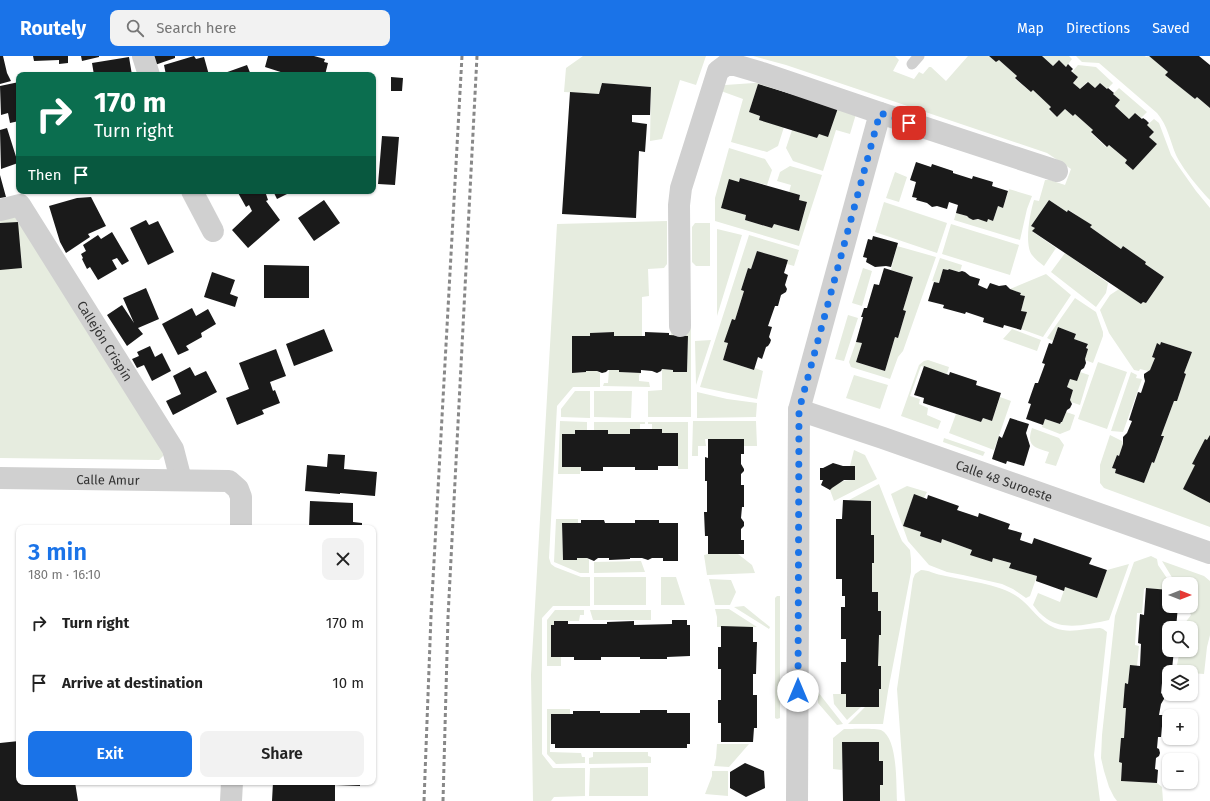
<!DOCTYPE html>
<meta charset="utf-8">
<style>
body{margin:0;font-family:"Fira Sans",sans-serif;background:#f2f2f2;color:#222;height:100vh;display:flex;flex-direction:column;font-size:15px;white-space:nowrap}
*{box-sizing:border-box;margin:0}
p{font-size:13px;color:#767676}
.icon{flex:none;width:22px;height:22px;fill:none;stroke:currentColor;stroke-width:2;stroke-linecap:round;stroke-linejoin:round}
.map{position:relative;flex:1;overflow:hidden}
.details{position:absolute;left:16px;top:469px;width:360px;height:260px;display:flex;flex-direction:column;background:#fff;border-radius:8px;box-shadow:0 1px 3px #0004}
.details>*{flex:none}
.top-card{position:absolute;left:16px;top:16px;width:360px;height:122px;border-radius:8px;box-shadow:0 1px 3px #0004;background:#0b6e4f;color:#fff;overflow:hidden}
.needle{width:26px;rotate:90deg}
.tools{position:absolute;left:1162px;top:521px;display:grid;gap:8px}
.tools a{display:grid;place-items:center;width:36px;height:36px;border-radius:8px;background:#fff;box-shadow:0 1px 3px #0004;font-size:20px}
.pin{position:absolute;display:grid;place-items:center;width:34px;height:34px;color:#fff;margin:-17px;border-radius:8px;box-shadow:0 2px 6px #0006}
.me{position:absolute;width:44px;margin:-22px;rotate:0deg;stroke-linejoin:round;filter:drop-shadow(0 0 3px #0008)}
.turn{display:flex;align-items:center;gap:14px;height:84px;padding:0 12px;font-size:18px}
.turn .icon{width:52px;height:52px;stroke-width:2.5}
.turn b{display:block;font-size:28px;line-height:34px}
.then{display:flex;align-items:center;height:38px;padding:0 12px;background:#0003;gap:8px;font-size:15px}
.round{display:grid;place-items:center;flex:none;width:42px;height:42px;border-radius:8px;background:#f2f2f2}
.headline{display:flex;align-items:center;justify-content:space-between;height:68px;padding:0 12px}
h1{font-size:24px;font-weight:600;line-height:30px;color:#1a73e8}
.cta{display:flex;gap:8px;margin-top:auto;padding:8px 12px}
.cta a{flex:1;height:46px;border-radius:8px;background:#1a73e8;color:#fff;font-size:16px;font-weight:600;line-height:46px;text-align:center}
.cta a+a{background:#f2f2f2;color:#222}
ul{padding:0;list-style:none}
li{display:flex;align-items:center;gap:12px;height:60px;padding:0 12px}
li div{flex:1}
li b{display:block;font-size:15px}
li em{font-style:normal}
header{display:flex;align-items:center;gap:24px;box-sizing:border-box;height:56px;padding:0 20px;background:#1a73e8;color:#fff}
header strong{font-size:19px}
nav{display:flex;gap:22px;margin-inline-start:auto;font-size:14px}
.search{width:280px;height:36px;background:#f2f2f2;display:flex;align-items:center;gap:10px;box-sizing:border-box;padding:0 14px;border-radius:8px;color:#767676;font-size:15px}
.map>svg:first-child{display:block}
.green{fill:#e6ecdf}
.building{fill:#1a1a1a}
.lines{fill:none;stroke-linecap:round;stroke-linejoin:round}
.lane{stroke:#d0d0d0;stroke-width:11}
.street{stroke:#d0d0d0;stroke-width:22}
.rail{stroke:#888;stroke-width:3;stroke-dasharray:4 3;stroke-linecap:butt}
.route{stroke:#1a73e8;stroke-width:7;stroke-dasharray:0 12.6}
.labels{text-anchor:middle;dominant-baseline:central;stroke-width:4;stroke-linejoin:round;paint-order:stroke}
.street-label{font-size:13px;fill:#333;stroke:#fff}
</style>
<header>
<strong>Routely</strong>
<div class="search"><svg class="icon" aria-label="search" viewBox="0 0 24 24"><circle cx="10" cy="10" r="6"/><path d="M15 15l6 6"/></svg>Search here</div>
<nav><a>Map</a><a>Directions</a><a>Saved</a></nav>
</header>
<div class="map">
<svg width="1210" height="745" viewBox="0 0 1210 745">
<rect width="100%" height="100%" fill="#fff"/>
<path class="green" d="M583 0H706L696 29 680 24 662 83 650 85 651 31 602 27 599 38 564 36 566 12Z
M753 0H895L899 4 893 15 914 23 919 16 923 18 929 11H931L946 25 968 0H989L996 6 999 4 1017 20 1015 23 1031 36 1033 34 1051 51 1049 54 1057 61 1065 53 1073 60 1075 58 1093 74 1091 77 1106 91 1109 89 1127 104 1125 107 1133 114 1157 88 1149 81 1154 76 1147 69 1154 63 1159 67 1171 99 1179 111 1196 135 1210 152V471L1104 432 1100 427V409L1110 379 1122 385 1123 388 1119 400 1117 399 1112 412 1116 413 1115 417 1144 426 1152 406 1154 407 1164 381 1161 380 1174 345H1177L1186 318 1184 317 1192 296 1161 286 1160 289 1157 288 1152 300 1155 302 1150 314 1148 315 1140 313 1139 315 1134 314 1132 311 1109 277 1100 254 1110 239 1119 233 1141 248 1143 246 1146 247 1164 221 1145 208 1146 206 1123 190 1121 193 1090 171 1091 169 1069 154 1067 156 1049 144 1031 170 1035 172 1033 176 1056 192 1044 210C1040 207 1035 203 1032 199 1024 188 1030 157 1034 144L1039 145 1045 124H1050L1065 129 1071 113 1047 97 786 9Z
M1042 0H1069L1072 3 1066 11 1059 4 1053 10Z
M1076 0H1145L1146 1 1149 0 1168 16 1166 19 1195 43 1197 41 1210 52V144C1200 134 1182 112 1176 99 1170 85 1168 70 1157 57L1099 7 1082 6Z
M1078 9 1096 11 1113 27 1107 33 1100 27 1095 32 1087 26 1080 33 1073 27 1078 21 1072 16Z
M754 27H765L781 35 758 28 749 56 760 60 759 64 784 71 778 90 767 96 731 86 743 43 721 35 725 29Z
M1119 32 1147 56 1141 62 1135 57 1129 63 1115 50 1120 44 1113 38Z
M837 52 856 58 850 78 836 74 823 115 793 105 786 92 792 74 817 82 819 78 828 80Z
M729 92 765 103 772 114 767 129 740 122 739 126 721 152 746 159 745 164 772 172 774 168 799 175 807 147 799 144 800 139 789 136 791 129 777 125 780 116 790 110 822 119 799 190 715 165V142Z
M895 116 907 121 899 146 886 142Z
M1009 133 1032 140 1027 153 1020 184 954 164 956 157 967 160 969 162 973 164 988 163 993 165 998 150 1003 152Z
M884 146 947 167 937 197 875 176Z
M18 154 165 398 159 404 0 402V158Z
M667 165V208L664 212 648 213 649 240 642 241V280H614V276L590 277V280H572V317L586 316V315H597L600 317V331H573L557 350 549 502 551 508 555 511 581 521H590V550H553L542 562V698L553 712H585V740L554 741 551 745H533L531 619 557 168Z
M695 167H710V210H696L692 206V171Z
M951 168 1019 189 1010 219 942 198Z
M717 173 742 179 717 260Z
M749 179 799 194 794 210 787 208 788 204 757 195 751 213 748 212 741 234 744 235 735 264 732 263 725 286 728 287 723 304 754 314 755 312 763 315 757 343 700 331Z
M897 190 936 201 903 295 898 301 890 323 851 311 849 306 856 286 862 287 856 306 885 315 895 281 898 282 906 255 903 254 913 221 891 214Z
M1065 197 1108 227 1106 237 1096 251 1051 216Z
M940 202 962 209 960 216 949 213 948 214 943 213 939 227 932 225Z
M863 212 872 215 862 250 852 247Z
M1046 218 1071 239 1043 281 1021 273 1026 256 1021 255 1025 240 1020 239 1021 237 1010 233Z
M1075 242 1096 256 1103 276V280L1093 307 1085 304V303L1088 288 1074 283 1076 278 1058 271 1053 285 1047 282Z
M848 259 858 262 844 305 835 303Z
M691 271V361H648V335L662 334V313L673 314V316H687L688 280 671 279V272Z
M1012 273 1041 284 1037 295 1003 283Z
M711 284 696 329 695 285Z
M928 304 949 311 947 318 921 310 910 340 920 343 919 348 928 352 927 359 941 365 938 373 901 360 919 309 924 305Z
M1098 306 1127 316 1107 373 1078 363Z
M609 314H619V316L641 317 639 319V325L649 326 650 331 603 330 604 327H608Z
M1080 316 1089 319 1080 349 1071 346 1070 344 1073 334 1067 331 1070 323Z
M1131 316 1137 319 1136 322 1142 323 1123 376 1111 375Z
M854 319 888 329 880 353 846 342Z
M575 335H590V362L561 361V353Z
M594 335H632L631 362 594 361Z
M697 336 727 343 757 347 756 361 697 362Z
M1000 341 1011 345 994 394 949 377 956 358 981 366 983 362 992 365Z
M1066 356 1075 359 1070 374 1060 378 1042 371 1045 363 1060 368 1061 366H1062Z
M560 365 587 366V374H575V378L562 379V411H581L580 418H558Z
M693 365H756L757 390H744V383H705L706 390H698V400H692Z
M594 366H645V368H640V373H630V378H608V374H594Z
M648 366H688V413H678V377H662V373H652V368H648Z
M1032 372 1059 382 1064 389 1056 410 1045 407 1049 396C1034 391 1026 390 1032 372Z
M944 382 985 396 983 400 943 386Z
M854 394 865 399 877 423 834 445 830 434C836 425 846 424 855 424V411L850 410Z
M879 428 896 471 902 485 910 494 911 503V516L888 635 883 668H848L865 651 879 633 881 632V610H878V536H872V507H874V479H871V445L849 444Z
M907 430 927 436 924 442 914 439 903 470 921 476 920 480 940 487 942 483 972 494 970 499 992 506 993 502 1011 507 1009 512 1037 520 1030 540 1026 542 1013 533 1002 528 963 519 947 516 929 509 908 485 891 438Z
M556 463H578V467L562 468 563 504H577V502H587L589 504V517H580L554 506Z
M708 498H738L752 509 755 517 707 519 704 499Z
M1151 500 1157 503 1158 509 1171 528H1169V534L1146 532 1144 533 1142 557H1137L1135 589 1139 590 1137 610H1130L1128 628 1126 627V652L1124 682 1121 683 1119 706 1122 707 1121 725 1157 727 1162 731 1163 745H1117L1114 741 1109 731 1104 715 1101 702 1102 679 1115 560 1134 506Z
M641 505 645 516 594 517V506Z
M1162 505 1204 520 1210 525V579L1207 591 1204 618 1179 616 1176 614 1180 594H1191V572H1184L1185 567 1191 559 1187 550H1191V528H1176Z
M1129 508 1109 564C1089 568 1065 575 1047 563 1041 559 1037 554 1033 549L1038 537 1060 546 1065 531 1097 542 1107 514Z
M921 514C929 514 934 518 941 519 965 525 998 527 1018 541 1031 550 1039 566 1055 572 1070 578 1085 572 1100 572L1103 573 1107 576 1094 699 1100 745H905L897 633 913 523 915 518Z
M594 521H646V549H594Z
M661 521H676L685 549H661Z
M709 523 731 524 736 536 730 549H715Z
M777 540H780V662L777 663 775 662V542Z
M744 550 770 571 769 573 734 551Z
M715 553H729L757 571H717V561Z
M555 554H584V559H580L579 565H555L554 569H551V601H561V610H547V564Z
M590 554H651V564H593Z
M818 636 843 668 837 669 818 647Z
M833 638H846L861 651 847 664 834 648Z
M547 653H570V658H551L550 696 581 697 582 701H585V707L556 708 547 698Z
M844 673C851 673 876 672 881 674 898 682 896 728 897 745H880V729H883V705H879V686H843L842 714 833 713V682Z
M717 688H749L729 711 714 710 716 702Z
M593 696H648V700L651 701V707L589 708V702L593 701Z
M648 711V740H589L590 712Z
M712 715H728V740L705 738 712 720Z"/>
<path class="building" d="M0 0H3L7 17 11 25 0 28Z
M33 0H68V7L59 8V4L34 5Z
M81 0H99V1L82 5Z
M148 0H175V2L152 10Z
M194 0 196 3 204 1 209 19H166L164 9Z
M268 0H314L325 3 324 6 328 7 325 19H290L265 11Z
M989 0H1042L1053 10 1059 4 1066 11 1068 8 1073 13 1071 15 1078 21 1073 27 1080 33 1088 26 1095 32 1100 27 1107 33 1108 32 1114 37 1113 38 1120 44 1115 50 1129 63 1135 57 1142 63 1143 62 1146 64 1149 67 1147 69 1154 76 1149 81 1157 88 1133 114 1125 107 1127 104 1109 89 1107 91 1091 76 1093 74 1075 58 1073 60 1065 53 1057 61 1049 53 1051 51 1033 34 1031 36 1015 22 1017 20 999 4 996 6Z
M1149 0H1199L1210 9V52L1197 41 1195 43 1165 19 1168 16Z
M129 1 132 19H94L92 7Z
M247 9 251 19H219Z
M391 21 403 22 402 35H391Z
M19 26V65L10 67 8 57 1 59 0 30Z
M602 27 651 31 650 59H632V66L647 68 645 96 639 95 636 162 562 158 570 36 599 38Z
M758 28 838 52 828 81 819 78 817 82 759 64 760 60 749 56Z
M7 72 18 107 1 113 0 74Z
M382 80 399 81 395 129 378 128Z
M916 106 931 111 932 108 953 115V117L972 123 973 120 993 126 992 130 1008 135 1003 152 998 150 993 165 988 163 987 166 978 163 973 164 969 162 967 160 956 157 958 149 949 146 947 153 937 150 932 151 927 147 916 144 917 142 912 141 916 126 910 124Z
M0 119 6 141 0 142Z
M740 122 800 139 799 144 807 146 799 175 774 168 772 172 745 164 746 159 721 152 729 123 739 126Z
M237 135H265L268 144 266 145 280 164 248 192 232 174 252 155 249 149 246 151Z
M273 135H293L277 143Z
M91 141 106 170 88 178 90 181 66 197 60 186 49 150 77 142Z
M324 144 340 167 314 185 298 162Z
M1049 144 1067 156 1068 154 1092 169 1090 171 1121 193 1123 190 1146 206 1145 208 1164 221 1146 247 1143 246 1141 248 1032 175 1035 172 1031 170Z
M146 164 149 169 158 165 174 196 148 209 130 172Z
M18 166 22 212 0 214V167Z
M112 176 129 205 122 209 117 202 112 204 117 213 98 224 90 211 87 213 82 203 83 202 81 198 86 195 83 189 98 179 101 183Z
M873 180 898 187 891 211 886 210 875 211 866 206 867 202 863 201 868 183 872 184Z
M757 195 788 204 784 217 788 219 785 229 787 233 786 236 781 239 778 250H775L768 270 772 271 769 281 771 284 770 287 768 290 766 291 762 303 758 301 754 314 723 304 728 287 724 286 732 263 735 264 744 235 741 234 748 212 751 213Z
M264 209 309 210V242H264Z
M884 212 913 221 903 254 906 255 898 282 895 281 885 315 856 306 862 287 856 286 863 261H861L864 252H867L874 228 879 229Z
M943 213 948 214 949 213 959 216 962 215 965 216 970 220 980 223 978 229 987 233 990 227 999 230 1006 229 1010 233 1021 237 1020 239 1025 240 1021 255 1027 256 1021 274 1004 269 1003 272 983 266 984 262 966 256 965 258 943 252 944 249 928 245 934 226 939 227Z
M212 216 235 224 230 238 238 241 235 251 204 241Z
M146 232 159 263 138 272 143 278 127 290 107 259 122 249 134 267 123 242Z
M192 252 196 260 208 253 216 268 201 277 202 281 186 290 189 294 178 299 162 268Z
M1058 271 1076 278 1074 283 1088 288 1086 292 1088 293 1085 303 1086 307 1084 312 1081 314 1077 325 1070 323 1067 331 1073 334 1070 344 1072 348 1070 352 1067 354 1062 366H1061L1060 368 1045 363 1043 369 1026 363 1031 348 1028 347 1035 327H1038L1045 308 1042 307 1049 287 1052 288Z
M324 273 333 295 294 310 286 288Z
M614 276V280H645V276L669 277V279L688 280 687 316H673V314L662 313 661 315 657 317 652 315 641 314V317L619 316V314H608L606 316 602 317 597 315H586V316L572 317V280H590V277Z
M1161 286 1192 296 1184 317 1186 318 1177 345H1174L1161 380H1164L1154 407 1152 406 1144 427 1115 417 1116 413 1112 412 1117 399 1119 400 1123 388V381L1127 377 1132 365 1129 364 1138 336 1141 337 1145 325 1144 321V318L1150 314 1155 302 1152 301 1157 287 1160 289Z
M150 290 155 301 162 297 171 315 152 325 144 309 137 312 132 303 139 300 137 296Z
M276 293 286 320 270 326 273 335 275 334 280 347 262 354 264 358 237 369 226 342 249 333 239 307Z
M924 310 949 319 950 316 977 325 976 329 1001 337 992 365 983 362 981 366 923 347 924 342 914 339Z
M190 311 195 320 206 315 217 336 173 359 166 345 181 338 173 320Z
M1010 362 1029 368 1026 377 1030 390 1024 410 1007 405 1006 408 992 403 999 380 1002 382Z
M630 373H662V377H678V410H658V414H635V411H603V415H581V411H562V378H575V374H608V378H630Z
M1210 379V447L1183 433 1195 409 1192 408 1205 383 1207 384Z
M708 383H744V398H741V408L744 413V415L741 418V429H744V451H742L741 462 744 466V470L741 473V484H744V498H708V480H705L704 456H707V425H705V401L708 402Z
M328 398 345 399 344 413 377 416 375 440 340 437V438L305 435 307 409 327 411Z
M833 407 843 410H855V424H844L832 432 830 434 821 429 823 424H820V412H823Z
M914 438 927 443 928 439 959 450 957 454 978 461 979 457 1010 468 1008 473 1022 477 1020 484 1032 488 1034 482 1092 502 1089 508 1107 514 1097 542 1065 531 1064 535 1036 525 1037 520 1009 512 1011 507 993 502 992 506 970 499 972 494 942 483 941 487 920 480 921 476 903 470Z
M843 444 871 445V479H874V507H872V536H878V555H881V579H879L878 610H881V633H879V651H846V638H841V606H846V583H841V551H845V540H842V523H836V463H842Z
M310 445 353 447V466L362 467V472H309Z
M581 464H604L605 467H635V464H659V467H678V505H663V502H652L648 504 642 502H630V503L609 504V502H598L594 505 587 502H577V504H563L562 467H581Z
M1146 532 1169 534V550H1178L1176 572H1169V594H1174L1172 613H1167L1165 627H1162L1161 637 1164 640V643L1161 648 1159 659H1163L1161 681H1158L1157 692 1159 693 1160 697 1159 700 1156 702 1155 713 1158 714 1157 727 1121 725 1122 707 1119 706 1121 682H1124L1126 652H1123L1125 627 1128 628 1130 609 1140 610 1141 588 1138 587 1140 558 1144 559Z
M672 564H687V569H690V600L667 601V603H640V601H601V604H574V601H551V569H554V565H568V568H607V566L634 565V569L672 568Z
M721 570 753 571V586H757L756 618H753V639H757V672H754L753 686H721V667H718V644H721V613H718V591H721Z
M640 654H667V657H690V688H687V692H555V688H551V658H573V655H600V657H640Z
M19 685V726H75L78 745H0V687Z
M842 686H879V705H883V729H880V745H843Z
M745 707 764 715 765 732 746 741 730 732V716Z
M273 726H335V745H272Z
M336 726H360V730L336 729Z"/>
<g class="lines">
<path class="lane" d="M912 8 919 0"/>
<g class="street">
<path d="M143 0 149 19"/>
<path d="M192 135 213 175"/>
<path id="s1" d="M0 154 20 149 173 393 181 424"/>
<path d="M680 270 679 149 681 132 718 15 726 9H735L762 17 880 57 1057 115"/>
<path id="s2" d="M799 354 883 382 1210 497"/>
<path id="s3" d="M0 422 229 425 238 433 241 441V472"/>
<path d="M231 745 232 726"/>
<path d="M797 745 799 354 880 57"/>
</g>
<path class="rail" d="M424 745 431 560 462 0
M443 745 448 561 477 0"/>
</g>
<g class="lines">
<path class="route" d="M798 635 799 354 880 57 909 67"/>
</g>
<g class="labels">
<g class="street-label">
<text stroke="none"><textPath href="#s1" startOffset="181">Callejón Crispín</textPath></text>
<text stroke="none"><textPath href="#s3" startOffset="108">Calle Amur</textPath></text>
<text stroke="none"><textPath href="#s2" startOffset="217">Calle 48 Suroeste</textPath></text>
</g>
</g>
</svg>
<div class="tools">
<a><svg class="needle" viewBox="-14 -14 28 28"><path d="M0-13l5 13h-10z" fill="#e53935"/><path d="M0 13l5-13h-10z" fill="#767676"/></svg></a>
<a><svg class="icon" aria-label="search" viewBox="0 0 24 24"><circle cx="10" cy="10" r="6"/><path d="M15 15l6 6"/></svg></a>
<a><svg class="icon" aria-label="layers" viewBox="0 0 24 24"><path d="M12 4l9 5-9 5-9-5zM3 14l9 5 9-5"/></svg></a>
<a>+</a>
<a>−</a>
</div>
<div class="pin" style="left:909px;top:67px;background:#d93025"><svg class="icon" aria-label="arrive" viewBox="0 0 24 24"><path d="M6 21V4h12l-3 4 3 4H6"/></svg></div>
<svg class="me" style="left:798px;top:635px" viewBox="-20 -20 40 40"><circle r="19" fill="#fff"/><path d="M0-13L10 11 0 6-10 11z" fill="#1a73e8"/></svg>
<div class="top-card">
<div class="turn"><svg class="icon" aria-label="right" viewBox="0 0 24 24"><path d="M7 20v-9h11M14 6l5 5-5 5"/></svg><div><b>170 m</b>Turn right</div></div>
<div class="then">Then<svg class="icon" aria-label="arrive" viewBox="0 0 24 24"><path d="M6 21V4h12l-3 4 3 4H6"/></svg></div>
</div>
<section class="details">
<div class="headline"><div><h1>3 min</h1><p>180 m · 16:10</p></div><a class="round"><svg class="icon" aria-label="close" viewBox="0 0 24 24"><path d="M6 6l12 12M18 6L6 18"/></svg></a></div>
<ul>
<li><svg class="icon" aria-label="right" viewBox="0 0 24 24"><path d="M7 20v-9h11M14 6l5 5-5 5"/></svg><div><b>Turn right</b></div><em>170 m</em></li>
<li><svg class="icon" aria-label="arrive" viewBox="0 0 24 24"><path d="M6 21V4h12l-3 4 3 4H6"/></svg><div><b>Arrive at destination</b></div><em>10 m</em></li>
</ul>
<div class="cta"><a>Exit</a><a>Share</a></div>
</section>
</div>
